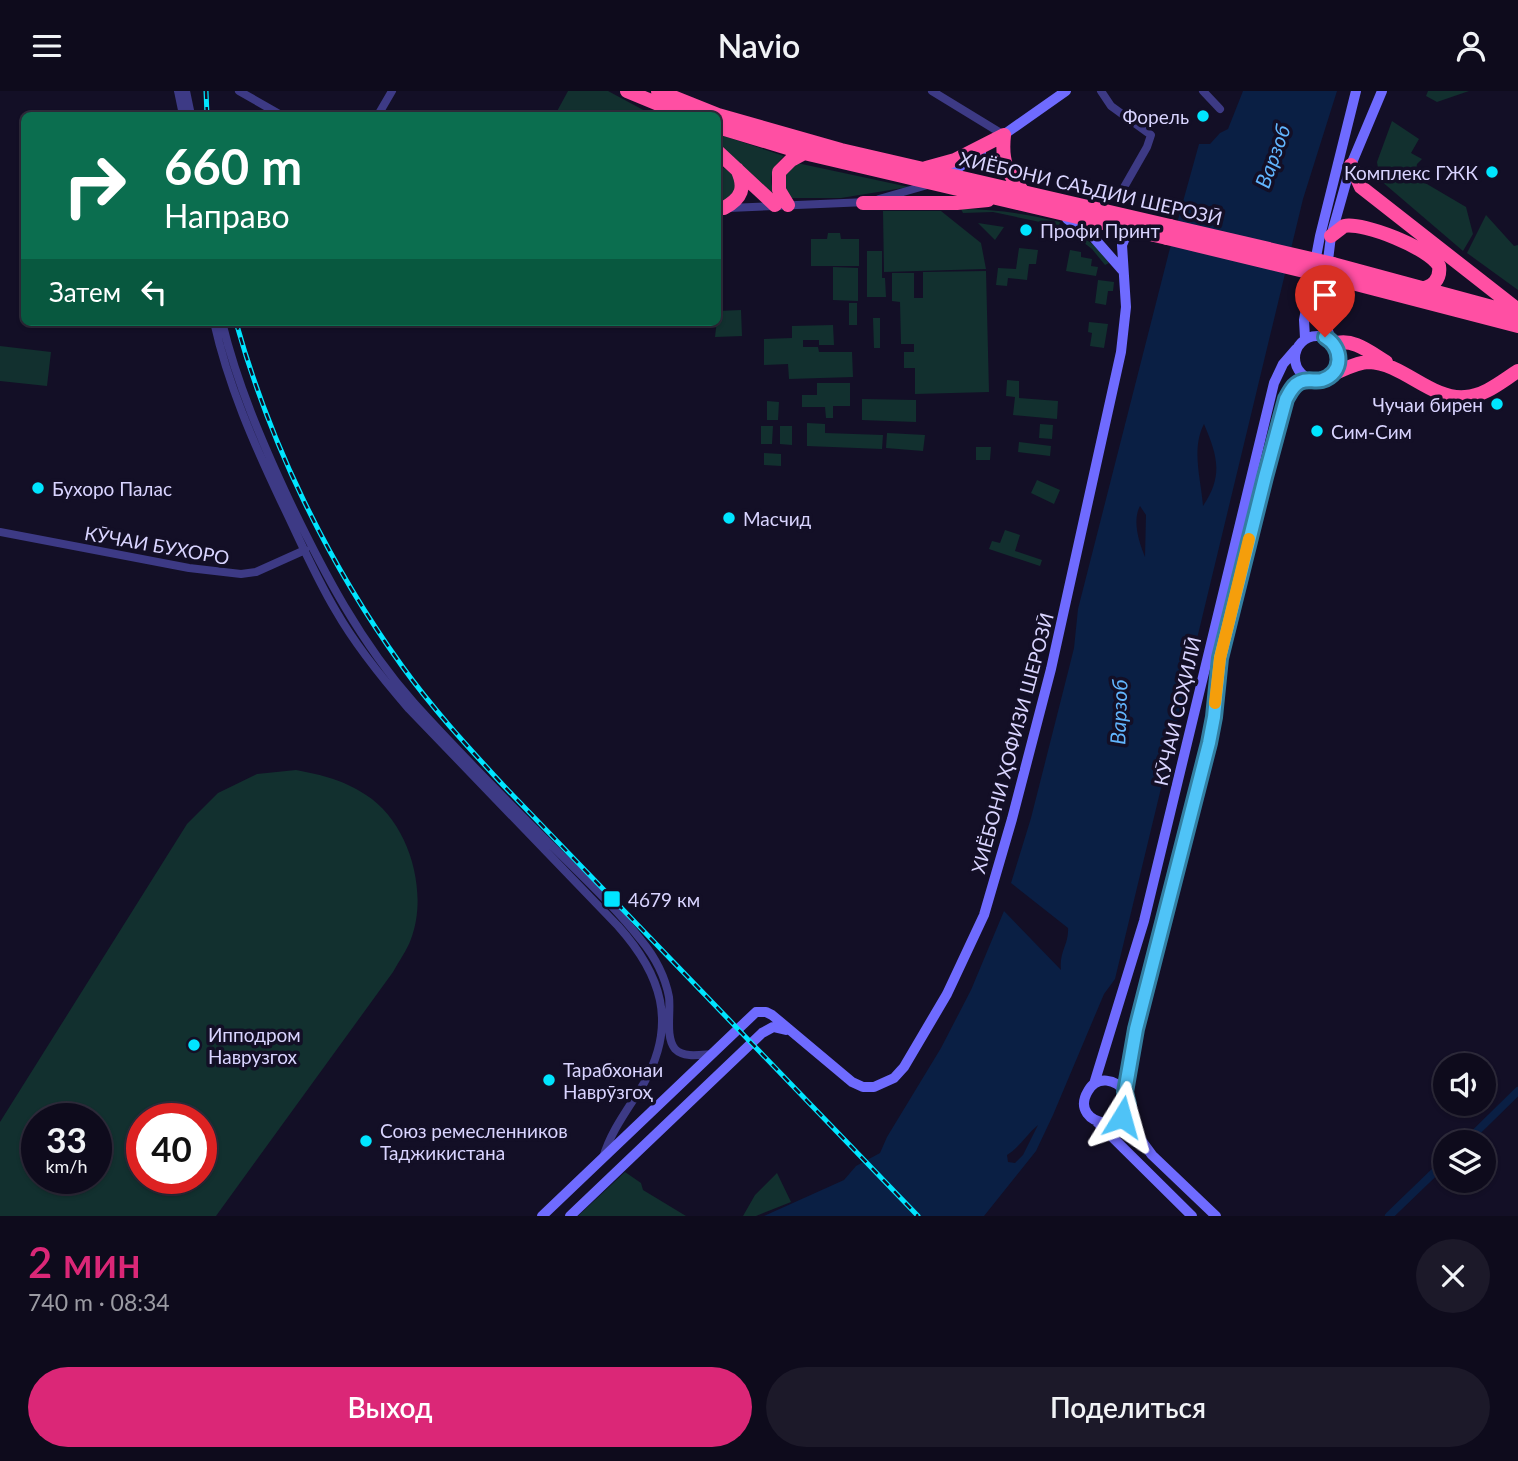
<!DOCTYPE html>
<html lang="ru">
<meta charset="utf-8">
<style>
body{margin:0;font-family:Lato,sans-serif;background:#1c1929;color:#f1f3f6;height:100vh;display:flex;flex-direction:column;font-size:26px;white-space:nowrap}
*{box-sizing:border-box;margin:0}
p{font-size:23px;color:#9b9ba3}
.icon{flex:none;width:38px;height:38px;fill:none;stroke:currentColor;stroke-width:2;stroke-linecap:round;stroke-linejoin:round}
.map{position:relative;height:1125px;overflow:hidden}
.side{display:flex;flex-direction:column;background:#0e0b1c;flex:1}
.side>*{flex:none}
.guide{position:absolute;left:21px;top:21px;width:700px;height:214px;border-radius:10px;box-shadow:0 2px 5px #0004,0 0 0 2px #2e2b3b;background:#0b6e4f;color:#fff;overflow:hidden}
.buttons{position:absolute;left:1433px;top:962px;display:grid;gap:14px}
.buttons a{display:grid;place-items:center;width:63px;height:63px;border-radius:50%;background:#0e0b1c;box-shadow:0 2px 5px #0004,0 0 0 2px #2e2b3b;font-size:35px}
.speed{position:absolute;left:21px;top:1012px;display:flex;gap:14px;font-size:35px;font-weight:700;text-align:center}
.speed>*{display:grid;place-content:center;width:91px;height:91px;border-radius:50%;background:#0e0b1c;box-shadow:0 2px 5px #0004,0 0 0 2px #2e2b3b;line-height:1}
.speed small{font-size:18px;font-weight:400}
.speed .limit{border:10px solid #d22;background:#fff;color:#111}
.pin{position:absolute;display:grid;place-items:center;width:60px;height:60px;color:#fff;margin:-72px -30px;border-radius:50% 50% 50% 0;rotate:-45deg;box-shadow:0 0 7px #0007}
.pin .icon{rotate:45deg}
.me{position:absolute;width:77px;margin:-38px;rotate:8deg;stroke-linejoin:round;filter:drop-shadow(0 0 5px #0008)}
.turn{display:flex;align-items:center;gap:24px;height:147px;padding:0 28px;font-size:32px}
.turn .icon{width:91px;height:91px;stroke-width:2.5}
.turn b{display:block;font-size:49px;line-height:60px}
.then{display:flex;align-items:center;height:66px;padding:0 28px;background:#0003;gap:14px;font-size:26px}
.round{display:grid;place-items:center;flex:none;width:74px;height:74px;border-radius:37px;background:#1c1929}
.overview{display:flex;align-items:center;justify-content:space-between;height:119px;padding:0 28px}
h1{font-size:42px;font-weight:600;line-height:52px;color:#db2777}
.action{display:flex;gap:14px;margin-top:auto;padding:14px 28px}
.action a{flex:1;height:80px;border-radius:42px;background:#db2777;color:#fff;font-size:28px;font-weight:600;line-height:80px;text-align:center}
.action a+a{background:#1c1929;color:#f1f3f6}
header{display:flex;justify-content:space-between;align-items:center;height:91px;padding:0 28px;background:#0e0b1c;font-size:32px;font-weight:600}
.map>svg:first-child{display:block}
.green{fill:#12302f;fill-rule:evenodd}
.water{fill:#0a1f44;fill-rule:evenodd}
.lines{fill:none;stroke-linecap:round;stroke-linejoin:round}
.canal{stroke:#0a1f44;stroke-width:8}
.street{stroke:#3d3a85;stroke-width:8}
.secondary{stroke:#6f6bff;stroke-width:10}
.highway{stroke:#ff4fa3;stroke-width:14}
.rail-casing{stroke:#00e5ff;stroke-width:5}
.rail{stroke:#130f26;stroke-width:2.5;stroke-dasharray:8;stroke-linecap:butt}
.highway-bridge{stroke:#ff4fa3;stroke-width:14}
.route-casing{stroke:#337fa1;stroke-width:18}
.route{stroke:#4fc3f7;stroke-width:12}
.slow{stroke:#f59e0b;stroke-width:12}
.poi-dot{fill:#00e5ff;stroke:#130f26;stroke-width:2.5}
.labels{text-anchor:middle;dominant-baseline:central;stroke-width:7;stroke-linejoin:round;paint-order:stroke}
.poi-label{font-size:19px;fill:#d9d4ff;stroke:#130f26;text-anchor:start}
.street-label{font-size:19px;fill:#d9d4ff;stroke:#130f26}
.water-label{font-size:21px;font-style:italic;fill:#62b6ff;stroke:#130f26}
</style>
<header><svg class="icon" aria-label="menu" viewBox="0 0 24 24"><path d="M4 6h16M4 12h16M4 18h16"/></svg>Navio<svg class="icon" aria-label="person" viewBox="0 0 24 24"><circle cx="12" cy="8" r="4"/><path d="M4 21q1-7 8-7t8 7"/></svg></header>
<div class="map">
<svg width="1518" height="1125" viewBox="0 0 1518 1125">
<rect width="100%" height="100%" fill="#130f26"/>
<path class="green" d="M568 0H608L647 21 645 24H555Z
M1428 0H1469L1437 11 1426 5Z
M1392 30 1419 48 1411 62 1422 68 1417 73 1415 86 1466 116 1473 143 1463 160 1380 89 1377 71Z
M718 43 784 65C771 78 768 88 775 104L718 55Z
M797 72 909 96 841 107H791L786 104 783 83Z
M718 75C731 78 735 86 738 99L720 113H718Z
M961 118C996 118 1026 123 1060 131L1059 135 993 121 963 122Z
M883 120H941L981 152 986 178 884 181Z
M1486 124 1514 155 1518 154V199L1467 162Z
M978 132 1004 136 995 149Z
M1067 134 1095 155 1109 172 1105 174 1092 158 1066 138Z
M828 142H840L841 148H859V175H811V148H827Z
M1019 157 1038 159 1036 173H1029L1027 189 1008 187 1007 195 996 194 998 177 1016 178Z
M1070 159 1081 161V166L1092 168 1091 175 1098 176 1096 185 1066 180Z
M867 160H882V187H885L886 206H867Z
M833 176 858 177V210L833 209Z
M986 180 989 301 915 303V277H904V261H914V253H901L900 211 892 210V182H914V207H923V181Z
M1098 189 1114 191 1113 200H1108L1106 214 1095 212Z
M849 212H857V234H849Z
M741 219 742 245 715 246 718 220Z
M873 227H880V257H874Z
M1089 231 1108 233 1104 257 1090 255 1092 242 1088 241Z
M833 234 834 254H819V249H803V256H818L819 261H852L853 286 789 288 788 273 764 274V248L792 247V235Z
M0 255 51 261 47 295 0 290Z
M1007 289 1019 290V307L1058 310 1057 328 1013 324 1015 306 1006 305Z
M817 292H850V315H833V327H826L825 316H802V304H817Z
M862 308 916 309V331L862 329Z
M767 310 779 311 778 329H767Z
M807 332 825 333V342L883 344 882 358 807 355Z
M1040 333 1053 334 1052 348 1039 347Z
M761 335H773L772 353H761Z
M780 335H792V354L780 353Z
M887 342 925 344 923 360 886 357Z
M1019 351 1051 355 1050 365 1018 361Z
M976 356H991L990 369H976Z
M764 362 781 363V375L764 374Z
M1037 389 1060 399 1054 413 1031 402Z
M1005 439 1020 444 1015 460 1042 469 1040 475 989 458 992 450 1000 452Z
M296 679C323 684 343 689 366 704 409 731 429 801 411 848 407 859 399 870 393 881L216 1125H0V1031L187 733 218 702 257 683ZM96 1027V1087H37V1027ZM142 1027H201V1087H142Z
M625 1081 641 1092 643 1099 686 1125H578Z
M777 1082 791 1111 756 1125H743L755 1104Z"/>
<path class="water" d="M1243 0H1337L1303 108 1115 888 1104 903 1053 1024 1036 1060 984 1125H764L844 1089 856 1075 880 1062 887 1046 941 957 971 899 1004 820 1061 879C1059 860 1069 854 1068 837L1011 792 1031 727 1068 581 1074 557 1078 518 1169 161 1199 53H1210L1220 42 1228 38ZM1204 333C1217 364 1224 384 1203 415 1201 388 1191 358 1204 333ZM1140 415 1146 424 1145 466C1139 451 1132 430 1140 415ZM1038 1034 1023 1064 1015 1072 1008 1071 1007 1064C1019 1057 1027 1043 1038 1034Z"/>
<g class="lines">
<path class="canal" d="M1465 1052 1518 1000
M1389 1125 1446 1070"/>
<path class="street" d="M178 0 183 24
M186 0 191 24
M239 0 281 24
M932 0 1004 44
M1101 0 1111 15 1151 44 1147 56 1123 98
M1203 0 1220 18
M378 24 392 0
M879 108 931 93
M729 117 867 111
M214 231C228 294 254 353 281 410 299 447 315 485 336 520 356 555 382 587 409 618L618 835C661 883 678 932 644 992 629 1017 611 1039 603 1067
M222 231C237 293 262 351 289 409 324 482 360 551 414 612 460 663 509 712 558 761 586 789 616 817 641 849 655 866 665 885 669 906 671 921 665 946 675 958 684 967 699 964 711 963
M0 441 189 477 241 483 256 481 305 459"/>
<path class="secondary" d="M999 47 1066 0
M945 86 981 61
M1067 128 1094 147 1123 180
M1295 267a22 22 0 1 1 44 0a22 22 0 1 1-44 0Z
M1305 247 1304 229 1320 145 1356 0
M1331 250 1324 226 1323 210 1331 145 1351 74 1382 0
M1094 993 1144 830 1274 292 1283 273 1296 258
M1125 1001C1116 988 1097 984 1088 1000 1066 1037 1143 1047 1125 1001L1136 938 1209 652 1214 626 1220 567 1265 386 1286 308 1298 291 1308 288
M1127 1018 1141 1049 1152 1064 1216 1125
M1097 1031 1192 1125
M542 1125 756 921H766L772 924 852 991 863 996H874L894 987 904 976 947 903 984 824 1012 728 1051 578 1121 261 1126 216 1122 154 1125 147 1137 140
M570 1125 762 942 773 936 786 939"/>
<path class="highway" d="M627 0 685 24
M658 0 718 24 841 59 1170 135
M718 36 804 62 1167 147
M1004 44C1001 72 1007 81 1024 102
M718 61 775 114
M1351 74 1361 96 1518 219
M926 77 955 69 1004 44
M863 112H957L988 109
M788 114 779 99V81L791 69 804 62
M724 117C742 107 746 97 737 78
M1331 145 1344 135C1364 131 1429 157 1439 175 1441 189 1432 197 1419 198
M1333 173 1518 223
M1329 186 1518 235
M1334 253C1352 246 1371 262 1386 271
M1333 283C1343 279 1357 271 1369 271 1403 272 1431 309 1465 306 1485 305 1502 290 1518 280"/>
<g class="rail-casing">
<path id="rail" d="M206 0 207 24
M236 231C270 353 328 472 402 575 432 617 468 656 502 693L918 1125"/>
</g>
<use href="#rail" class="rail"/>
<path class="highway-bridge" d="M1170 135 1333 173
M1167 147 1329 186"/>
</g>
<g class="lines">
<g class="route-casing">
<path id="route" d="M1122 1026 1128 1014 1125 1001 1136 938 1209 652 1214 626 1220 567 1265 386 1286 308C1290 301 1293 294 1300 291 1308 287 1314 291 1322 289 1344 282 1343 257 1325 246"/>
</g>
<use href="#route" class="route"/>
<path class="slow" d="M1215 612 1220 567 1249 448"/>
</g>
<g class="poi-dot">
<circle cx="1203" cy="25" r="7"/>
<circle cx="1492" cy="81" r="7"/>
<circle cx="1026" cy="139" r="7"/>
<circle cx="1497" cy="313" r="7"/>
<circle cx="1317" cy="340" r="7"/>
<circle cx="38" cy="397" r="7"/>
<circle cx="729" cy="427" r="7"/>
<rect x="603" y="799" width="18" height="18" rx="3.5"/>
<circle cx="194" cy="954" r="7"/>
<circle cx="549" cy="989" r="7"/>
<circle cx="366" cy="1050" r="7"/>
</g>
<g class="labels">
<g class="poi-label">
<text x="1189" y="25" text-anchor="end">Форель</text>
<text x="1478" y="81" text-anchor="end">Комплекс ГЖК</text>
<text x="1040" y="139">Профи Принт</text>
<text x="1483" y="313" text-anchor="end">Чучаи бирен</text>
<text x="1331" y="340">Сим-Сим</text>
<text x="52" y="397">Бухоро Палас</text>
<text x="743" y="427">Масчид</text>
<text x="628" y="808">4679 км</text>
<text x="208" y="943">Ипподром<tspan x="208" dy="22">Наврузгох</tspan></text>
<text x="563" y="978">Тарабхонаи<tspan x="563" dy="22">Наврӯзгоҳ</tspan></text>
<text x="380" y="1039">Союз ремесленников<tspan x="380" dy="22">Таджикистана</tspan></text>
</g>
<g class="street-label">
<text transform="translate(1091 97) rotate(13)">ХИЁБОНИ САЪДИИ ШЕРОЗӢ</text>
<text transform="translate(157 454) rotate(10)">КӮЧАИ БУХОРО</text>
<text transform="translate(1177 620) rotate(-77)">КӮЧАИ СОҲИЛӢ</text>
<text transform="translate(1012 652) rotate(-75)">ХИЁБОНИ ҲОФИЗИ ШЕРОЗӢ</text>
</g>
<g class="water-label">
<text transform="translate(1272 65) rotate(-70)">Варзоб</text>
<text transform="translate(1118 621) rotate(-88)">Варзоб</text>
</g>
</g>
</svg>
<div class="buttons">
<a><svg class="icon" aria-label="sound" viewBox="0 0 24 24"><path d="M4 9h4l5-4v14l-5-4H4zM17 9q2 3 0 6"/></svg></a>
<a><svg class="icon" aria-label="layers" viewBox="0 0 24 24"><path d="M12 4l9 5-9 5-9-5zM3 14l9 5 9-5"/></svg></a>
</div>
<div class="speed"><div>33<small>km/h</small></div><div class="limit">40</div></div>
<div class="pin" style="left:1325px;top:246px;background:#d93025"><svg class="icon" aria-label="arrive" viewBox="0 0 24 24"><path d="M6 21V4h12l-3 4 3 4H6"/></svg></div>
<svg class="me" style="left:1122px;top:1026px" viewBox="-20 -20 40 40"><path d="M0-17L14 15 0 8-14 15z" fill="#4fc3f7" stroke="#fff" stroke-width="4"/></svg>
<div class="guide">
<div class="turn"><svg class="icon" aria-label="right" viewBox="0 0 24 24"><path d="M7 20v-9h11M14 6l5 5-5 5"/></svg><div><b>660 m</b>Направо</div></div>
<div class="then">Затем<svg class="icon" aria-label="left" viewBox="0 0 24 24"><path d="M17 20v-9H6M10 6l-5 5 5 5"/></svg></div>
</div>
</div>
<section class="side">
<div class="overview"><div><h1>2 мин</h1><p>740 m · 08:34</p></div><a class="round"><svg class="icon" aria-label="close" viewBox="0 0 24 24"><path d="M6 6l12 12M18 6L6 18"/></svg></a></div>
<div class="action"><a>Выход</a><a>Поделиться</a></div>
</section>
